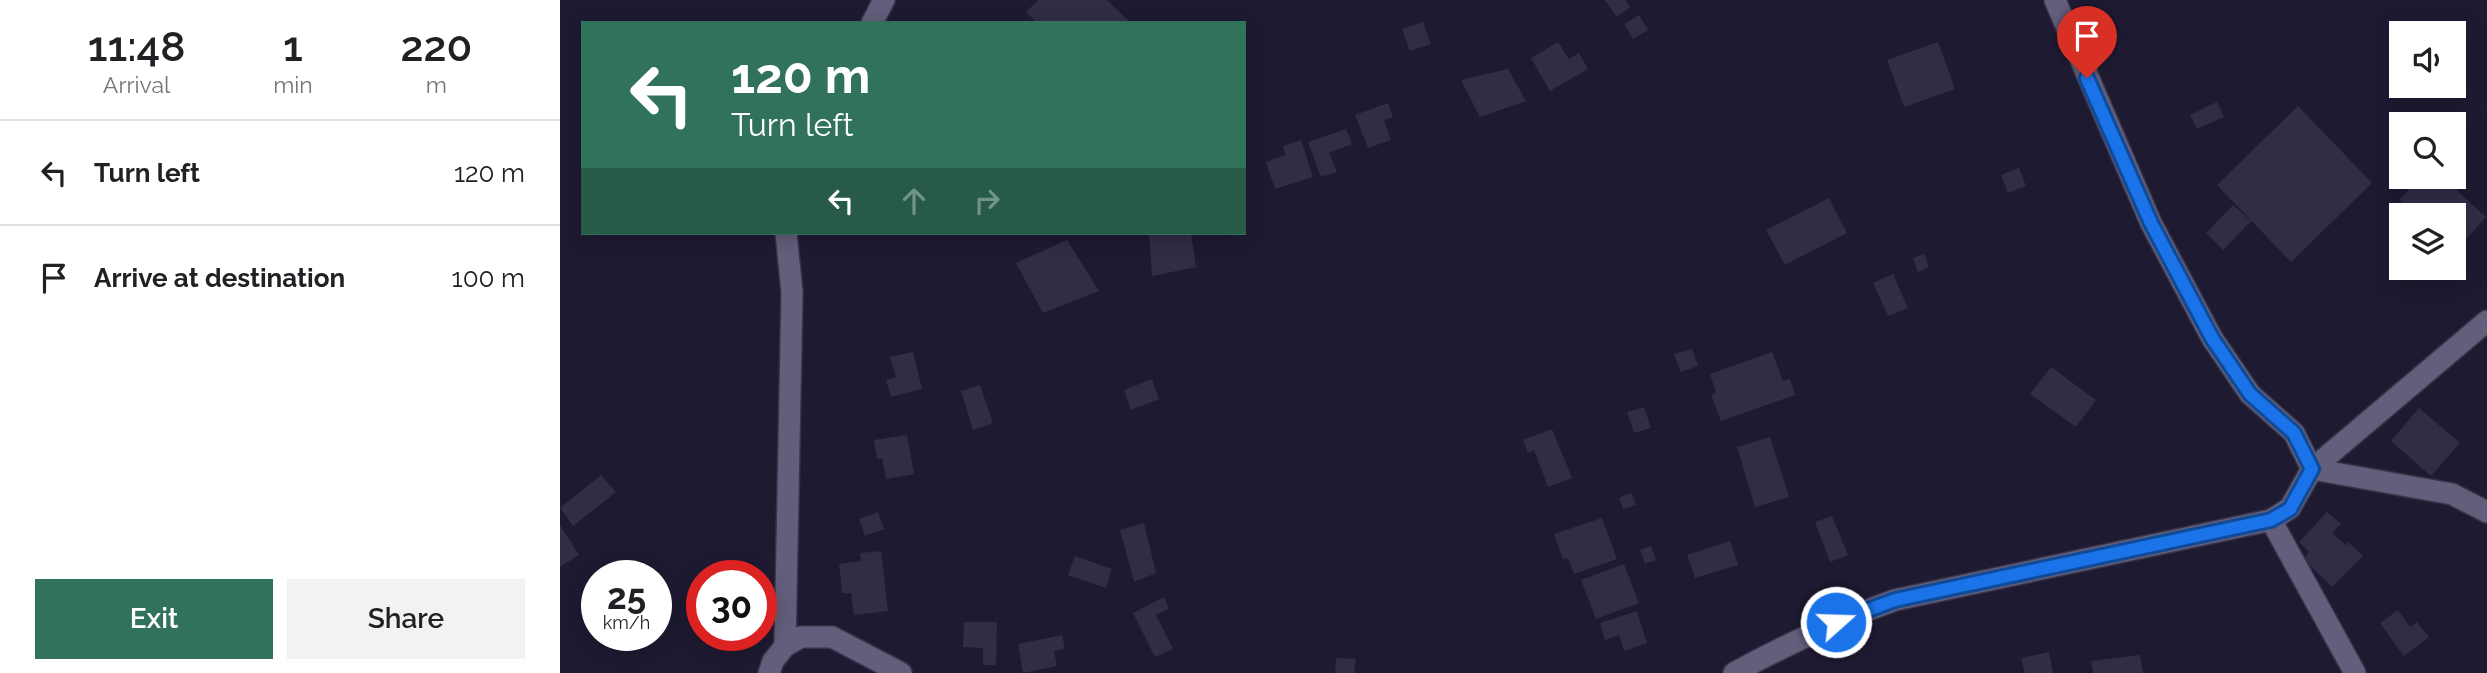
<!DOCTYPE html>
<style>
body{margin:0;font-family:Raleway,sans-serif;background:#f2f2f2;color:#202124;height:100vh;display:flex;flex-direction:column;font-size:26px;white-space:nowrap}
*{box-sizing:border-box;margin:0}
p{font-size:23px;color:#757577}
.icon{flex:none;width:38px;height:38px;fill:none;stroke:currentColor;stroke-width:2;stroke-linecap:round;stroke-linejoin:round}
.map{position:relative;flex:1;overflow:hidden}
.details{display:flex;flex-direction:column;background:#fff;width:560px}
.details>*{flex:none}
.top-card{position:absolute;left:21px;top:21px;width:665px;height:214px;border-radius:0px;box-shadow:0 4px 18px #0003;background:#31725b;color:#fff;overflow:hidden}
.fabs{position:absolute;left:1829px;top:21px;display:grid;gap:14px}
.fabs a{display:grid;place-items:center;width:77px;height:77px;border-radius:0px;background:#fff;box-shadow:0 4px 18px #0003;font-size:35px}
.speed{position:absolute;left:21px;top:560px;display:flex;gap:14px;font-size:35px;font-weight:700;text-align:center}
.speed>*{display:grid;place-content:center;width:91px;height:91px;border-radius:50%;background:#fff;box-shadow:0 4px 18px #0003;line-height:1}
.speed small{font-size:18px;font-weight:400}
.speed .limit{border:10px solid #d22;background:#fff;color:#111}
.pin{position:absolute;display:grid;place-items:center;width:60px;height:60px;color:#fff;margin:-72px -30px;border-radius:50% 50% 50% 0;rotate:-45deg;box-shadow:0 0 7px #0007}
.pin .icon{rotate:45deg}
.me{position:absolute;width:77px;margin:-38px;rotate:70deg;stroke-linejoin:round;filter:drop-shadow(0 0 5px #0008)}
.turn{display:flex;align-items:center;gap:24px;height:147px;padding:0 35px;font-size:32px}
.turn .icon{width:91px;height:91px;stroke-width:2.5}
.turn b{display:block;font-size:49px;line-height:60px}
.lanes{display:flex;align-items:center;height:66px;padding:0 35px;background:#0003;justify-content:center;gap:35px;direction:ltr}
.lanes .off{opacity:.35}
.eta{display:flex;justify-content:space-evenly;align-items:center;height:119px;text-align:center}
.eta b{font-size:42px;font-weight:600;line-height:49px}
.cta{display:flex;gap:14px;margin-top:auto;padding:14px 35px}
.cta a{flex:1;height:80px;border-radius:0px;background:#31725b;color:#fff;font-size:28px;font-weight:600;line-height:80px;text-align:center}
.cta a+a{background:#f2f2f2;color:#202124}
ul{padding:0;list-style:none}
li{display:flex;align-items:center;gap:21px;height:105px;padding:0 35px;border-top:2px solid #e0e0e0}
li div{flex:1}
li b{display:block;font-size:26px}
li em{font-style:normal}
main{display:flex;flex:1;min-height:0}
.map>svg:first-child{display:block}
.building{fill:#312d46}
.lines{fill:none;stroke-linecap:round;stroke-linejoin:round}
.minor-casing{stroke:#383447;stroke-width:24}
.minor{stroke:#635e7b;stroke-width:21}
.route-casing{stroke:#114b97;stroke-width:18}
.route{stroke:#1a73e8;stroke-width:12}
</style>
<main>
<section class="details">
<div class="eta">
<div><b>11:48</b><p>Arrival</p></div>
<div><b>1</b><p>min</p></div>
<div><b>220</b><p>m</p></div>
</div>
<ul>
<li><svg class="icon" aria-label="left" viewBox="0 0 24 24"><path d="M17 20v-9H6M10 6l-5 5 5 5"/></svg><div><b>Turn left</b></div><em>120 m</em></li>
<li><svg class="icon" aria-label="arrive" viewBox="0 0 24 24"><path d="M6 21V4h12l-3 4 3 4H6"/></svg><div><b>Arrive at destination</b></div><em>100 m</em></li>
</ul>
<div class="cta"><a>Exit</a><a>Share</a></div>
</section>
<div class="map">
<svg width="1927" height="673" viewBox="0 0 1927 673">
<rect width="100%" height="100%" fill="#1e1a32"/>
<path class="building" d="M478 0H547L571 23H477L466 12Z
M1045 0H1065L1070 7 1057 17Z
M1079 15 1088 30 1073 39 1064 24Z
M863 22 871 44 850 51 842 29Z
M998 42 1009 59 1019 53 1028 69 990 91 971 58Z
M1378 42 1395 89 1344 107 1327 60Z
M948 69 966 101 920 117 901 80Z
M1657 102 1664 117 1637 129 1630 115Z
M828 103 833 117 824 120 831 140 808 148 795 115Z
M1738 106 1812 183 1731 262 1657 185Z
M786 129 792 144 769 153 777 172 761 177 748 142Z
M741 140 753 177 715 189 706 162 726 155 723 146Z
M1459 168 1466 186 1448 193 1441 175Z
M1861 177H1882L1926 217 1895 251 1894 215H1856L1839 200Z
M1269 198 1287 233 1225 265 1206 230Z
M1673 205 1691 221 1663 250 1646 233Z
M593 233H631L636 267 592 276 589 234Z
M507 240 539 291 483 313 456 263Z
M1364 254 1369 267 1358 272 1353 258Z
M1333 274 1348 308 1328 316 1313 283Z
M1132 349 1138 366 1121 372 1114 354Z
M353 352 362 389 331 397 326 380 336 377 330 357Z
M1212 352 1223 381 1230 379 1235 395 1161 421 1151 395 1156 393 1150 374Z
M1491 367 1536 400 1516 427 1470 394Z
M592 379 599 399 571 410 564 390Z
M420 385 433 423 413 430 401 391Z
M1084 407 1091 428 1074 433 1067 412Z
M1859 408 1900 443 1871 476 1831 441Z
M992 429 1012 478 988 487 974 450 968 453 963 440Z
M347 435 354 474 326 479 322 458 317 459 314 440Z
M1210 437 1229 497 1195 507 1177 447Z
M41 475 56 492 13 526 0 508Z
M1071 493 1076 505 1063 509 1059 498Z
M318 512 324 529 305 536 299 519Z
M1767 512 1781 524 1772 533 1786 545 1788 542 1803 556 1772 587 1743 559 1749 552 1739 542Z
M1272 516 1288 555 1270 562 1255 522Z
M1042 518 1057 559 1014 574 1008 558 1003 559 994 534Z
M584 523 596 573 574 582 560 530Z
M0 525 19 555 0 567Z
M1170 541 1178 565 1135 578 1127 555Z
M1091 546 1096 560 1085 564 1080 550Z
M321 551 328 611 294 615 291 593H282L279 564 301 561 300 553Z
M515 556 552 569 546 588 508 575Z
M1064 564 1079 603 1036 619 1021 580Z
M604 597 609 609 596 615 613 649 595 657 573 613Z
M1838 610 1850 627 1857 622 1869 637 1844 656 1820 623Z
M1077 611 1087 643 1064 651 1059 635 1045 640 1040 623Z
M404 622H437L436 665H423V648L403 647Z
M502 635 505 649 494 651 497 666 463 673 458 644Z
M1489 652 1493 673H1465L1461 658Z
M1580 655 1583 673H1533L1531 661Z
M776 658 796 659 794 673H775Z"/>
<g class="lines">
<g class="minor-casing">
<path id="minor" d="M1495 0 1591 223 1652 338 1690 394 1734 433 1752 469
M312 23 324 0
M1752 469 1892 494 1927 512
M1711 520 1795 673
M225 646 232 292 226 233
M209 673 213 661 225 646 241 637H272L341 673
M1174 673C1227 644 1279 620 1335 600L1711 520 1730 508 1752 469 1927 321"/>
</g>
<use href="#minor" class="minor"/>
</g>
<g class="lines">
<g class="route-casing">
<path id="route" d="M1276 622 1335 600 1711 520 1730 509 1752 469 1734 433 1690 394 1652 338 1591 223 1527 78"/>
</g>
<use href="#route" class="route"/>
</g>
</svg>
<div class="fabs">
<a><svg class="icon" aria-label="sound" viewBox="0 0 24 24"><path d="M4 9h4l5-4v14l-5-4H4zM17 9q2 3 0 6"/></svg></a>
<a><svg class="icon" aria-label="search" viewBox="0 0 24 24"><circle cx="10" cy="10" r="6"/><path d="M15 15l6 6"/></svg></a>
<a><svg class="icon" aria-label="layers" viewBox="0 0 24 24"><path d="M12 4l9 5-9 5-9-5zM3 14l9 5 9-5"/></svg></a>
</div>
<div class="speed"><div>25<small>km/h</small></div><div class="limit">30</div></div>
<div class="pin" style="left:1527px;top:78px;background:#d93025"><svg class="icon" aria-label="arrive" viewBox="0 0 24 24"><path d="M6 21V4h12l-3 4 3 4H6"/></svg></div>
<svg class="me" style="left:1276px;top:622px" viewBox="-20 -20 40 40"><circle r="17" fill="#1a73e8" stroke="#fff" stroke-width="3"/><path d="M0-11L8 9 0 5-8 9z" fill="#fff"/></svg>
<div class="top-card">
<div class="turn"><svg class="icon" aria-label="left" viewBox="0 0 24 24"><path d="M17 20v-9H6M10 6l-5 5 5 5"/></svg><div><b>120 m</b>Turn left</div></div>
<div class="lanes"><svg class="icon" aria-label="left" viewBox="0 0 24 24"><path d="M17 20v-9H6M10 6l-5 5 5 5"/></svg><svg class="icon off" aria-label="ahead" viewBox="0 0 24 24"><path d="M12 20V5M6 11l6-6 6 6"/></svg><svg class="icon off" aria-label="right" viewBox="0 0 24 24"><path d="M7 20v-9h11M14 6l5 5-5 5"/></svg></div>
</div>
</div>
</main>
